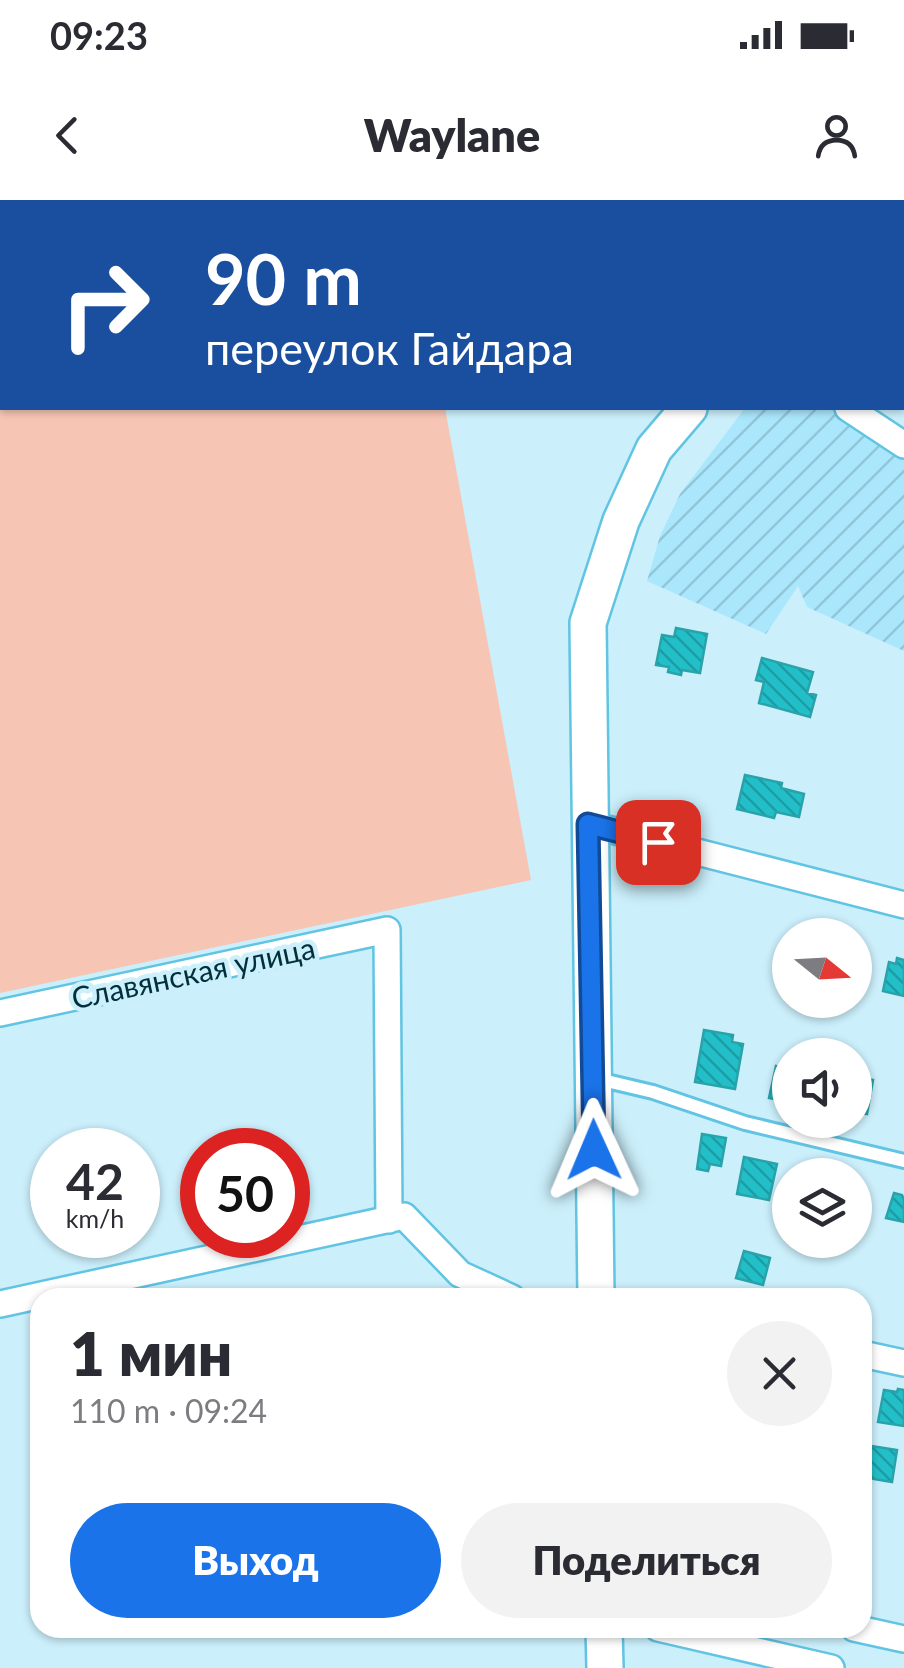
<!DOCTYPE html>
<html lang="ru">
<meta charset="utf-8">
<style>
body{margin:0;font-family:Lato,sans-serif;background:#f2f2f3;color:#2b2b33;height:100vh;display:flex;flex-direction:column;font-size:38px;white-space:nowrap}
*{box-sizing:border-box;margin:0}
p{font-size:32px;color:#7c7c81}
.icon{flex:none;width:55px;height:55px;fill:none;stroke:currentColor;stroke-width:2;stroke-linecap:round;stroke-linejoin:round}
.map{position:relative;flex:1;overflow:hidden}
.details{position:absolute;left:30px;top:1088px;width:842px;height:350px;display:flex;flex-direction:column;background:#fff;border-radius:30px;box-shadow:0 2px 8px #0004}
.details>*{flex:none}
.banner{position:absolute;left:0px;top:0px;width:905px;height:210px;box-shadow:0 2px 8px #0004;background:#1a4fa0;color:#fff;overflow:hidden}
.needle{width:65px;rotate:108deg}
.tools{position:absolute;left:772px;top:718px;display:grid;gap:20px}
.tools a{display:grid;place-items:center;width:100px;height:100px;border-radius:50%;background:#fff;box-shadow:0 2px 8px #0004;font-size:50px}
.speed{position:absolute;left:30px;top:928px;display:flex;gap:20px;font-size:50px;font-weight:700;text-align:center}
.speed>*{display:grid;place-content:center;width:130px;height:130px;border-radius:50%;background:#fff;box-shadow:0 2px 8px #0004;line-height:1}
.speed small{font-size:25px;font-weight:400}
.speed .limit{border:15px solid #d22;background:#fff;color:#111}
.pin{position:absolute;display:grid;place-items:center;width:85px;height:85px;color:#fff;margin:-42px;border-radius:20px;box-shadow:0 5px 15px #0006}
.me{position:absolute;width:110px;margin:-55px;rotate:359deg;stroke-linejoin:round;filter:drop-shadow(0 0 8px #0008)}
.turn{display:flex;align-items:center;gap:35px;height:210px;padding:0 40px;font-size:45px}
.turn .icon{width:130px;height:130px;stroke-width:2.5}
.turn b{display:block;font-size:70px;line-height:85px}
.round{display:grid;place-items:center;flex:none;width:105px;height:105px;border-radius:52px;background:#f2f2f3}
.overview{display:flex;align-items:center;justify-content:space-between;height:170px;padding:0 40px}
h1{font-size:60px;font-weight:800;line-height:75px}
.button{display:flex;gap:20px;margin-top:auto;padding:20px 40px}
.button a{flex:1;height:115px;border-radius:60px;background:#1a73e8;color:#fff;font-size:40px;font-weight:800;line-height:115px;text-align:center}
.button a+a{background:#f2f2f3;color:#2b2b33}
.status{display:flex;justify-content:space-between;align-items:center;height:70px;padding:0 50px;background:#fff;direction:ltr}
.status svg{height:28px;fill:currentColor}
header{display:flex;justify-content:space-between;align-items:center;height:130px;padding:0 40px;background:#fff;font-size:45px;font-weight:800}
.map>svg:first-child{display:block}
.industrial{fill:url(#industrial-furrows)}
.green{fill:#f7c5b3}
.building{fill:url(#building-back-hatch);stroke:#29a3aa;stroke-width:2.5}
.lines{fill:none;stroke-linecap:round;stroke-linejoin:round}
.lane-casing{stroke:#61c4e3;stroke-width:18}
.street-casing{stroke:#61c4e3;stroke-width:30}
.secondary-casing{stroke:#61c4e3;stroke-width:40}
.lane{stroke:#fff;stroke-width:12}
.street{stroke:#fff;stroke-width:25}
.secondary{stroke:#fff;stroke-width:35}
.route-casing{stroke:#114b97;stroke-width:25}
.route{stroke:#1a73e8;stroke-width:18}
.labels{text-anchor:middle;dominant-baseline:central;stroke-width:9;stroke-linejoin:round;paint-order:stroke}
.street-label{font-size:30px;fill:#012f3c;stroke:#cbeffb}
</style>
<div class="status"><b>09:23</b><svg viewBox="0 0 49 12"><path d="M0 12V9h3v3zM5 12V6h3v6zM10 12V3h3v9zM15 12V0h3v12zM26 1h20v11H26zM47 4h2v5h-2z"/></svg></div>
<header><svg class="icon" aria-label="back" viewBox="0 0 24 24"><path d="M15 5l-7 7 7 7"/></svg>Waylane<svg class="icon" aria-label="person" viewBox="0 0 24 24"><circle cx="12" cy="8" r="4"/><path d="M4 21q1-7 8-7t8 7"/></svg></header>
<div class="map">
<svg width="904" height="1468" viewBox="0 0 904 1468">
<defs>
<pattern id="industrial-furrows" width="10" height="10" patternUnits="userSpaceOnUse" patternTransform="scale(2.5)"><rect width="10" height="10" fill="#abe7fc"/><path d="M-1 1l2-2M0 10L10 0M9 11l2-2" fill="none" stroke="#91c6d9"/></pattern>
<pattern id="building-back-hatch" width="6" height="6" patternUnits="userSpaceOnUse" patternTransform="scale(2.5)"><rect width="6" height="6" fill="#23bfc8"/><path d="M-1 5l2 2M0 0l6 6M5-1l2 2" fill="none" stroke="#1c9ca4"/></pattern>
</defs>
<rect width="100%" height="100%" fill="#cbeffb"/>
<path class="industrial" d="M745 208H830L890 249 904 232V451L807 407 798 386 766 434 647 381 660 336 680 294Z"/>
<path class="green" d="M0 0H408V2H2V208H445L531 680 0 793Z"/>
<path class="building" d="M676 428 707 434 700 473 682 470 681 475 668 472 669 467 656 465 662 435 674 437Z
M762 458 813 472 807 493 816 495 810 517 759 503 764 482 756 480Z
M745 575 782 583 781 588 804 594 799 617 776 612 774 618 737 609Z
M897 758 904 760V796L883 791 889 762 896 764Z
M704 830 733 835 732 842 743 844 735 889 695 882Z
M776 866 790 869V902L769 898Z
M855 876 873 880 867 914 855 912Z
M702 934 726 938 721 966 710 964 708 971 697 969Z
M744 957 777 964 769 1000 737 994Z
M894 993 902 995 904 1000V1022L886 1018Z
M744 1051 770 1058 763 1085 736 1078Z
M898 1189 904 1190V1226L878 1222 884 1190 897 1192Z
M865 1245 897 1250 892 1282 862 1277Z"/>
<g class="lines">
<g class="lane-casing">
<path id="lane" d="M598 879 653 892 745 923 904 961"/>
</g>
<g class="street-casing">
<path id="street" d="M596 0 597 2
M848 208 904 245
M588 624 904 705
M0 813 387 730 389 1020
M0 1104 404 1016 460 1074 512 1098
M862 1154 904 1163
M658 1428 831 1468
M854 1428 904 1439"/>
</g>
<g class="secondary-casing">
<path id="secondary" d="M842 2 844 0
M596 1098 588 423 621 321 654 249 689 208
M604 1428 605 1468"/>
</g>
<use href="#lane" class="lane"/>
<use href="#street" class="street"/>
<use href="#secondary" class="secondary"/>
</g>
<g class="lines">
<g class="route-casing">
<path id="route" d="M594 950 588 624 658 642"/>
</g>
<use href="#route" class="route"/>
</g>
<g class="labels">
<g class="street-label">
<text transform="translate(193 772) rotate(-12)">Славянская улица</text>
</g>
</g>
</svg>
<div class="tools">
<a><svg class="needle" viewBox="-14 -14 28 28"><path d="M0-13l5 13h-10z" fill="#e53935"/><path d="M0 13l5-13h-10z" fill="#7c7c81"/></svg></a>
<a><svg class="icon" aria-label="sound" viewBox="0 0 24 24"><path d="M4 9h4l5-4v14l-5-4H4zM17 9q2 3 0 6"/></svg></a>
<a><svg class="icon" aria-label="layers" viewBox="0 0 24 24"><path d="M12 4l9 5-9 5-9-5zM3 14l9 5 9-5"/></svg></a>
</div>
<div class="speed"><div>42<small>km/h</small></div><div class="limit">50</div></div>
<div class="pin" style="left:658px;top:642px;background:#d93025"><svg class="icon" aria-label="arrive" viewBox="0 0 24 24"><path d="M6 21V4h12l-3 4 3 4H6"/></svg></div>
<svg class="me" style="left:594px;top:950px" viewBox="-20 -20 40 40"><path d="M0-17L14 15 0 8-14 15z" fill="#1a73e8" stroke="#fff" stroke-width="4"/></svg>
<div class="banner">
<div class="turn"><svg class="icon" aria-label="right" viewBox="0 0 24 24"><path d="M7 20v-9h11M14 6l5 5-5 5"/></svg><div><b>90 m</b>переулок Гайдара</div></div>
</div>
<section class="details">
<div class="overview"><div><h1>1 мин</h1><p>110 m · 09:24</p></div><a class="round"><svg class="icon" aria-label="close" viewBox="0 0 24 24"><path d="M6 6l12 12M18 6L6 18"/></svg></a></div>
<div class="button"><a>Выход</a><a>Поделиться</a></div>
</section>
</div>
